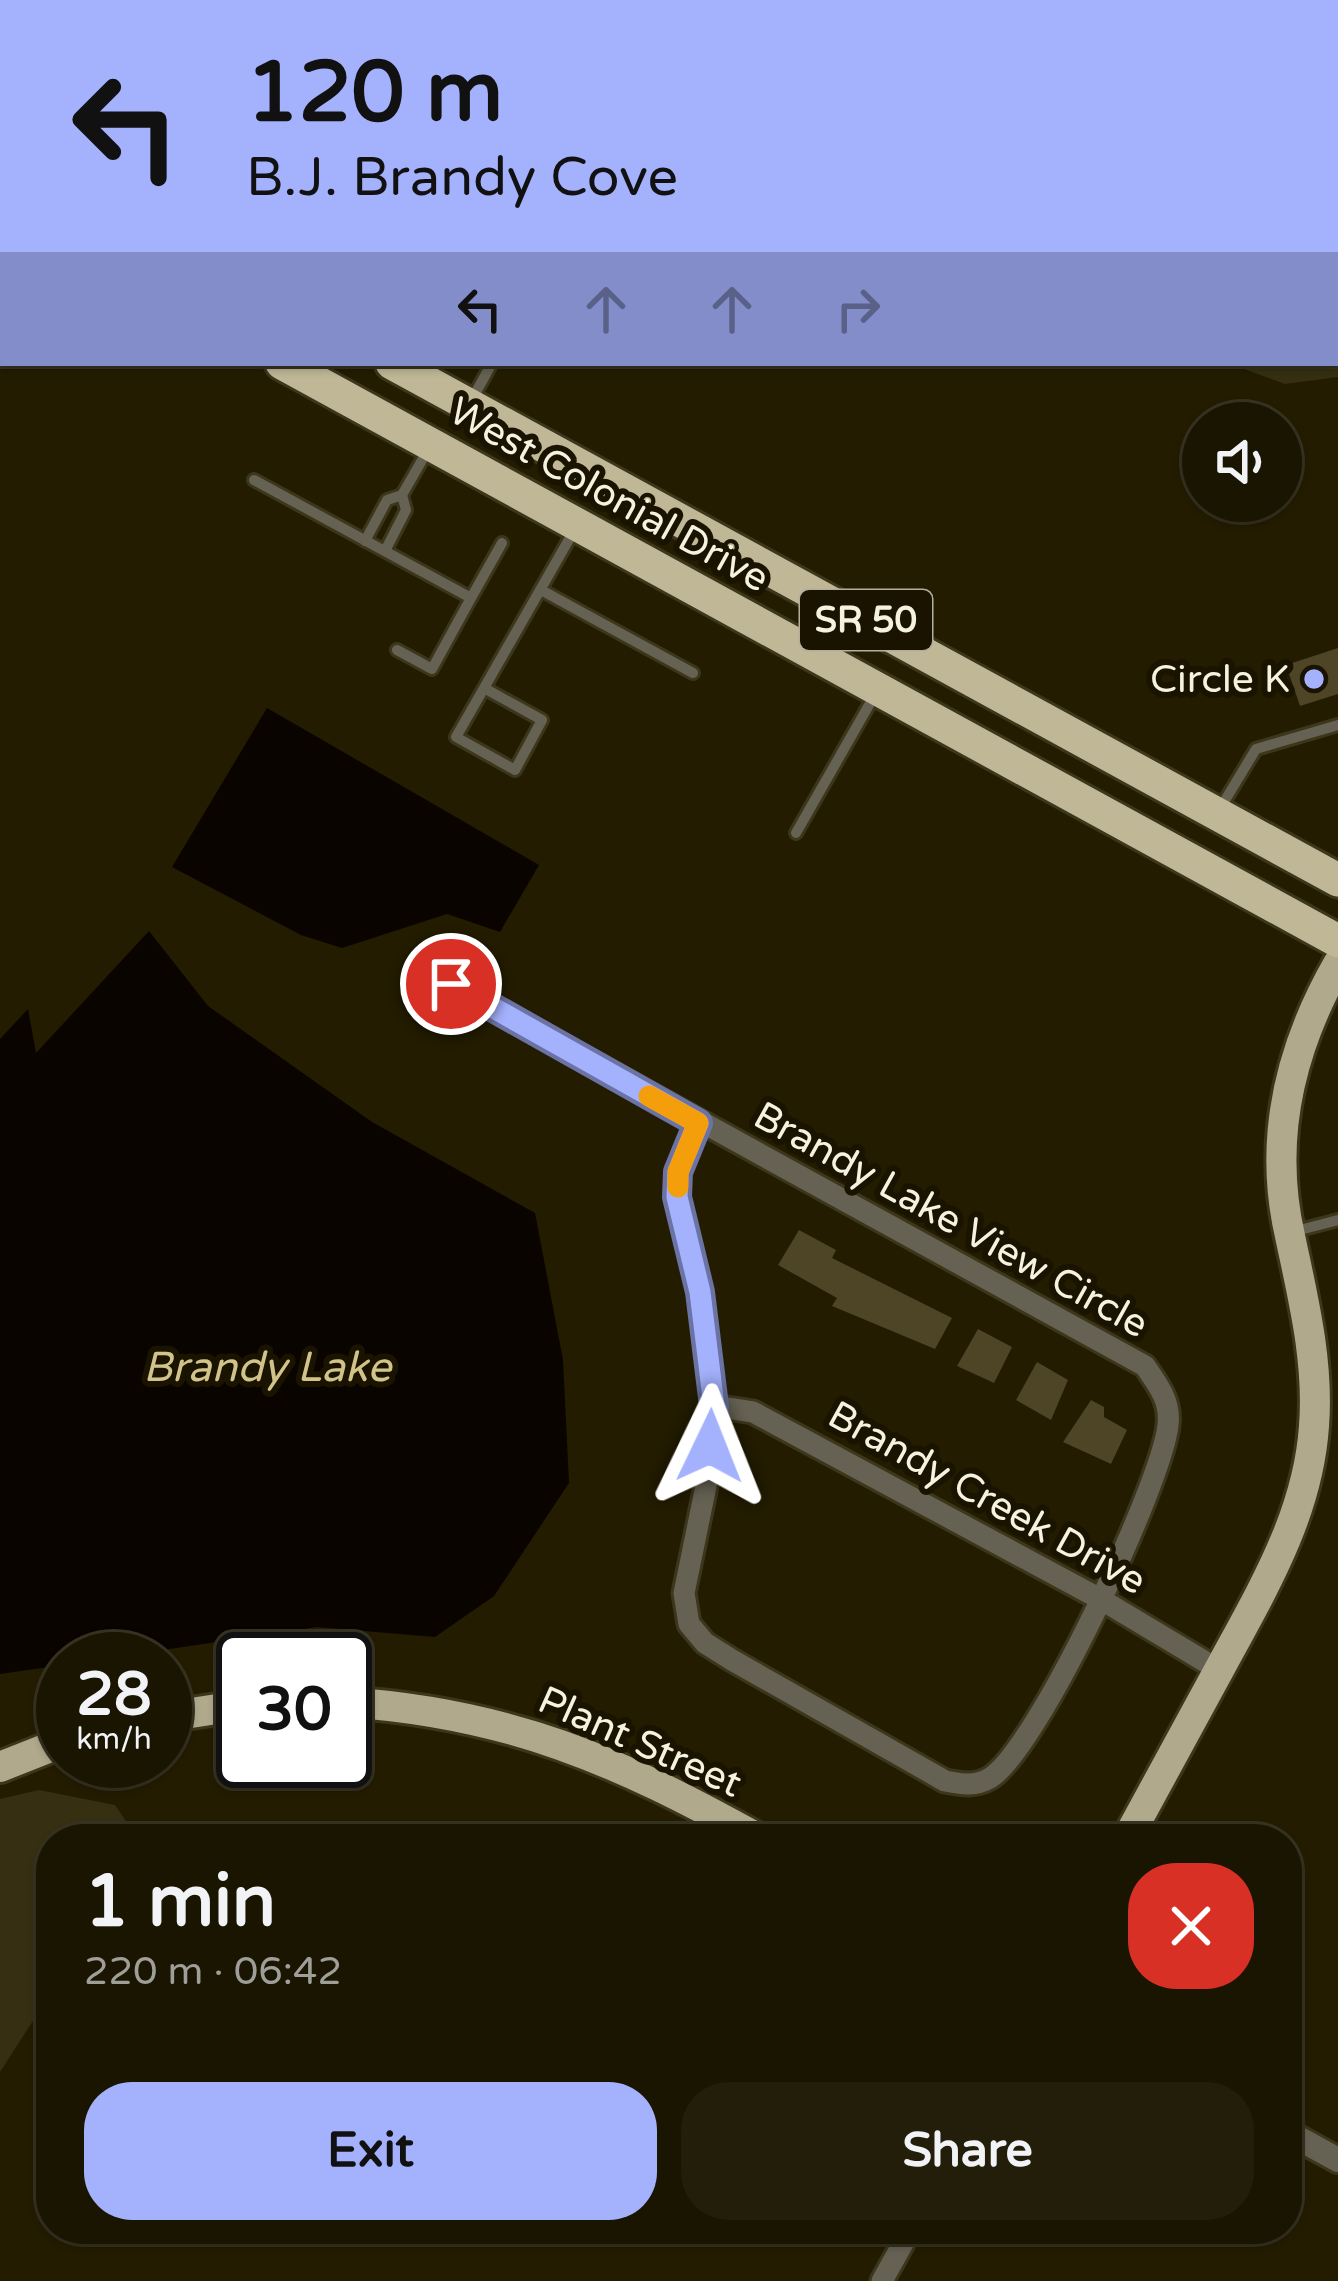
<!DOCTYPE html>
<meta charset="utf-8">
<style>
body{margin:0;font-family:"Varela Round",sans-serif;background:#231e0a;color:#f1f3f6;height:100vh;display:flex;flex-direction:column;font-size:45px;white-space:nowrap}
*{box-sizing:border-box;margin:0}
p{font-size:39px;color:#9f9f99}
.icon{flex:none;width:66px;height:66px;fill:none;stroke:currentColor;stroke-width:2;stroke-linecap:round;stroke-linejoin:round}
.map{position:relative;flex:1;overflow:hidden}
.side{position:absolute;left:36px;top:1824px;width:1266px;height:420px;display:flex;flex-direction:column;background:#1a1500;border-radius:48px;box-shadow:0 3px 9px #0004,0 0 0 3px #383422}
.side>*{flex:none}
.guide{position:absolute;left:0px;top:0px;width:1338px;height:366px;box-shadow:0 3px 9px #0004,0 0 0 3px #383422;background:#a4b1fc;color:#111;overflow:hidden}
.buttons{position:absolute;left:1182px;top:402px;display:grid;gap:24px}
.buttons a{display:grid;place-items:center;width:120px;height:120px;border-radius:50%;background:#1a1500;box-shadow:0 3px 9px #0004,0 0 0 3px #383422;font-size:60px}
.speed{position:absolute;left:36px;top:1632px;display:flex;gap:24px;font-size:60px;font-weight:700;text-align:center}
.speed>*{display:grid;place-content:center;width:156px;height:156px;border-radius:50%;background:#1a1500;box-shadow:0 3px 9px #0004,0 0 0 3px #383422;line-height:1}
.speed small{font-size:30px;font-weight:400}
.speed .limit{border:6px solid #111;border-radius:18px;background:#fff;color:#111}
.pin{position:absolute;display:grid;place-items:center;width:102px;height:102px;color:#fff;margin:-51px;border:6px solid #fff;border-radius:50%;box-shadow:0 3px 12px #0007}
.me{position:absolute;width:132px;margin:-66px;rotate:2deg;stroke-linejoin:round;filter:drop-shadow(0 0 9px #0008)}
.turn{display:flex;align-items:center;gap:42px;height:252px;padding:0 48px;font-size:54px}
.turn .icon{width:156px;height:156px;stroke-width:2.5}
.turn b{display:block;font-size:84px;line-height:102px}
.lanes{display:flex;align-items:center;height:114px;padding:0 48px;background:#0003;justify-content:center;gap:60px;direction:ltr}
.lanes .off{opacity:.35}
.round{display:grid;place-items:center;flex:none;width:126px;height:126px;border-radius:48px;background:#231e0a}
.summary{display:flex;align-items:center;justify-content:space-between;height:204px;padding:0 48px}
h1{font-size:72px;font-weight:800;line-height:90px}
.primary-button{display:flex;gap:24px;margin-top:auto;padding:24px 48px}
.primary-button a{flex:1;height:138px;border-radius:48px;background:#a4b1fc;color:#111;font-size:48px;font-weight:800;line-height:138px;text-align:center}
.primary-button a+a{background:#231e0a;color:#f1f3f6}
.map>svg:first-child{display:block}
.green{fill:#362f11}
.water{fill:#0a0400}
.building{fill:#4d4526}
.lines{fill:none;stroke-linecap:round;stroke-linejoin:round}
.service-casing{stroke:#3c361b;stroke-width:16}
.minor-casing{stroke:#3c361b;stroke-width:27}
.tertiary-casing{stroke:#3c361b;stroke-width:30}
.primary-casing{stroke:#3c361b;stroke-width:36}
.trunk-casing{stroke:#3c361b;stroke-width:39}
.service{stroke:#656254;stroke-width:10}
.minor{stroke:#656254;stroke-width:21}
.tertiary{stroke:#656254;stroke-width:24}
.primary{stroke:#b0a98c;stroke-width:30}
.trunk{stroke:#bfb796;stroke-width:33}
.route-casing{stroke:#6b73a4;stroke-width:30}
.route{stroke:#a4b1fc;stroke-width:21}
.slow{stroke:#f59e0b;stroke-width:21}
.poi-dot{fill:#a4b1fc;stroke:#191300;stroke-width:4.5}
.labels{text-anchor:middle;dominant-baseline:central;stroke-width:12;stroke-linejoin:round;paint-order:stroke}
.shield{fill:#191300;stroke:#b4af9d;stroke-width:3}
.shield-label{font-size:36px;font-weight:bold;fill:#f6f2e0}
.street-label{font-size:39px;fill:#f6f2e0;stroke:#191300}
.poi-label{font-size:39px;fill:#f6f2e0;stroke:#191300;text-anchor:end}
.water-label{font-size:42px;font-style:italic;fill:#d1c38a;stroke:#191300}
</style>
<div class="map">
<svg width="1338" height="2281" viewBox="0 0 1338 2281">
<rect width="100%" height="100%" fill="#231c00"/>
<path class="green" d="M1335 193 1338 377 1285 384 1228 363H1335Z
M39 1790 115 1805 128 1824 130 1839H51V1980L38 2013 0 2072V1799Z"/>
<path class="water" d="M267 708 539 865 500 932 447 914 342 948 301 935 172 867Z
M149 931 208 1006 372 1122 535 1213 563 1360 569 1483 494 1596 435 1637 317 1627 103 1659H63V1665L0 1674V1039L28 1009 36 1053Z"/>
<path class="building" d="M1338 648V694L1300 706 1286 665Z
M799 1230 836 1250 832 1258 952 1318 935 1349 832 1306 837 1298 778 1265Z
M978 1329 1012 1347 994 1383 957 1366Z
M1037 1362 1068 1380 1051 1420 1016 1400Z
M1091 1400 1104 1407V1417L1127 1430 1111 1464 1063 1442Z"/>
<g class="lines">
<g class="service-casing">
<path id="service" d="M697 3 698 0
M470 403 492 363
M254 480 471 598 432 669 397 650
M365 541 387 500 402 495
M385 551 406 510 402 495 429 448
M541 590 693 673
M471 598 502 543
M484 688 542 720 515 770 456 737 575 529
M1218 812 1256 749 1338 725
M796 833 877 691
M1292 1232 1338 1220"/>
</g>
<g class="minor-casing">
<path id="minor" d="M16 3 18 0
M0 31 3 26
M451 984 1145 1366C1158 1385 1171 1401 1168 1425 1162 1484 1037 1750 990 1778 975 1787 961 1784 945 1781L732 1660 705 1643 689 1624 684 1593 706 1486 714 1406 700 1292 677 1197 678 1172 697 1123
M714 1406 753 1412 1102 1600 1219 1670
M882 2281 911 2229"/>
</g>
<g class="tertiary-casing">
<path id="tertiary" d="M1287 2132 1338 2160"/>
</g>
<g class="primary-casing">
<path id="primary" d="M345 1702C509 1713 617 1760 759 1839
M165 1717 243 1705
M0 1767 63 1742
M1127 1839C1157 1783 1188 1727 1219 1670 1261 1592 1308 1516 1314 1426 1319 1361 1303 1298 1290 1236 1268 1140 1290 1048 1338 964"/>
</g>
<g class="trunk-casing">
<path id="trunk" d="M0 145 3 146
M0 206 3 208
M282 363 1338 941
M392 363 1338 880"/>
</g>
<use href="#service" class="service"/>
<use href="#minor" class="minor"/>
<use href="#tertiary" class="tertiary"/>
<use href="#primary" class="primary"/>
<use href="#trunk" class="trunk"/>
</g>
<g class="lines">
<g class="route-casing">
<path id="route" d="M451 984 698 1123 678 1172 677 1197 700 1292 714 1406 710 1446"/>
</g>
<use href="#route" class="route"/>
<path class="slow" d="M649 1096 698 1123 678 1172V1187"/>
</g>
<circle class="poi-dot" cx="1314" cy="679" r="12"/>
<g class="labels">
<rect class="shield" x="800" y="590" width="132" height="60" rx="9"/>
<g class="shield-label">
<text x="866" y="620">SR 50</text>
</g>
<g class="street-label">
<text transform="translate(609 495) rotate(29)">West Colonial Drive</text>
<text transform="translate(951 1220) rotate(29)">Brandy Lake View Circle</text>
<text transform="translate(987 1498) rotate(29)">Brandy Creek Drive</text>
<text transform="translate(640 1742) rotate(24)">Plant Street</text>
</g>
<g class="poi-label">
<text x="1290" y="679">Circle K</text>
</g>
<g class="water-label">
<text x="267" y="1367">Brandy Lake</text>
</g>
</g>
</svg>
<div class="buttons">
<a><svg class="icon" aria-label="sound" viewBox="0 0 24 24"><path d="M4 9h4l5-4v14l-5-4H4zM17 9q2 3 0 6"/></svg></a>
</div>
<div class="speed"><div>28<small>km/h</small></div><div class="limit">30</div></div>
<div class="pin" style="left:451px;top:984px;background:#d93025"><svg class="icon" aria-label="arrive" viewBox="0 0 24 24"><path d="M6 21V4h12l-3 4 3 4H6"/></svg></div>
<svg class="me" style="left:710px;top:1446px" viewBox="-20 -20 40 40"><path d="M0-17L14 15 0 8-14 15z" fill="#a4b1fc" stroke="#fff" stroke-width="4"/></svg>
<div class="guide">
<div class="turn"><svg class="icon" aria-label="left" viewBox="0 0 24 24"><path d="M17 20v-9H6M10 6l-5 5 5 5"/></svg><div><b>120 m</b>B.J. Brandy Cove</div></div>
<div class="lanes"><svg class="icon" aria-label="left" viewBox="0 0 24 24"><path d="M17 20v-9H6M10 6l-5 5 5 5"/></svg><svg class="icon off" aria-label="ahead" viewBox="0 0 24 24"><path d="M12 20V5M6 11l6-6 6 6"/></svg><svg class="icon off" aria-label="ahead" viewBox="0 0 24 24"><path d="M12 20V5M6 11l6-6 6 6"/></svg><svg class="icon off" aria-label="right" viewBox="0 0 24 24"><path d="M7 20v-9h11M14 6l5 5-5 5"/></svg></div>
</div>
<section class="side">
<div class="summary"><div><h1>1 min</h1><p>220 m · 06:42</p></div><a class="round" style="background:#d93025;color:#fff"><svg class="icon" aria-label="close" viewBox="0 0 24 24"><path d="M6 6l12 12M18 6L6 18"/></svg></a></div>
<div class="primary-button"><a>Exit</a><a>Share</a></div>
</section>
</div>
